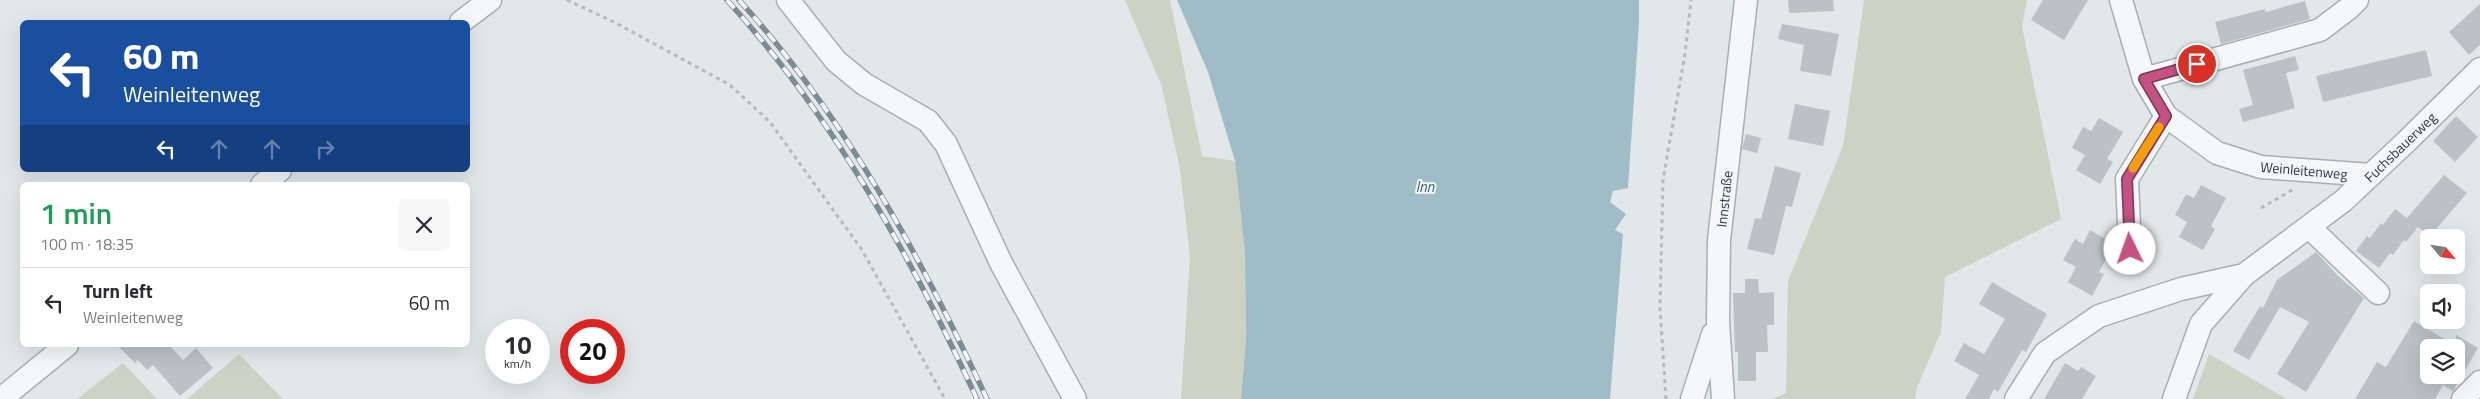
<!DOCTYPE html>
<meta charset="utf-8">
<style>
body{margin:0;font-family:"Titillium Web",sans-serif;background:#f7f7f7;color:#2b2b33;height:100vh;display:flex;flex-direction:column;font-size:19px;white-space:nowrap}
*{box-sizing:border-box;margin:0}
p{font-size:16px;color:#7c7c81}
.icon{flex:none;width:28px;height:28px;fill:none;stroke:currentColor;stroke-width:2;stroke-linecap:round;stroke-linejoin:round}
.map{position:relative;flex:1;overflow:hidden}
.side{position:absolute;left:20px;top:182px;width:450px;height:165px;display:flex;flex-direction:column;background:#fff;border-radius:8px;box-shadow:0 5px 20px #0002}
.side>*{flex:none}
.top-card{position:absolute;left:20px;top:20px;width:450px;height:152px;border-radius:8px;box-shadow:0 5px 20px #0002;background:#1a4fa0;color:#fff;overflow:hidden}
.needle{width:32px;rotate:119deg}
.fabs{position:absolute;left:2420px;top:229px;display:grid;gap:10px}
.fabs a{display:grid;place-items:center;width:45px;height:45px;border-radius:8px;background:#fff;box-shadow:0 5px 20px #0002;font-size:25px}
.speed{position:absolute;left:485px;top:319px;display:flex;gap:10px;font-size:25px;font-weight:700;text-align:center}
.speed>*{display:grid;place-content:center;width:65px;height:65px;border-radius:50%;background:#fff;box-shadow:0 5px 20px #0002;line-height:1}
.speed small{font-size:12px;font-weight:400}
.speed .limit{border:8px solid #d22;background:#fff;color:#111}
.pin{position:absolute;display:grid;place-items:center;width:42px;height:42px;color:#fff;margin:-21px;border:2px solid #fff;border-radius:50%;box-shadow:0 1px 5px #0007}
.me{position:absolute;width:55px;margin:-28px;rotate:357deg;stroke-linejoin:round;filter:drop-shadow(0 0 4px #0008)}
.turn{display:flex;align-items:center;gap:18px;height:105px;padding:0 20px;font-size:22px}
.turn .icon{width:65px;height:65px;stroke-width:2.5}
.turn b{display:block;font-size:35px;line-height:42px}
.lanes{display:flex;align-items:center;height:48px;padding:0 20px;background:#0003;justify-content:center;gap:25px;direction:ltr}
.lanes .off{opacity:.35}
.round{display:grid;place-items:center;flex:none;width:52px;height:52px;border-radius:8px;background:#f7f7f7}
.head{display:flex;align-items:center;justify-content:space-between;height:85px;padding:0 20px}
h1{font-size:30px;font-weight:600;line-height:38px;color:#1e9e55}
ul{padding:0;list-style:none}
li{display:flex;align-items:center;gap:15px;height:70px;padding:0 20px;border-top:1px solid #e1e1e2}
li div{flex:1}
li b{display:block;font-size:19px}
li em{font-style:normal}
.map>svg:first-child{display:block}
.green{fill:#ccd3c4}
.water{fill:#a0bdc7}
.building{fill:#bac2c6;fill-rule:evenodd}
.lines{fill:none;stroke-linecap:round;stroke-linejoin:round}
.minor-casing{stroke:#a8afb4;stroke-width:25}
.path{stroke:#b5babd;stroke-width:3;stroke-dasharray:4 4;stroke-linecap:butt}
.minor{stroke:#f5f7f8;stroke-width:22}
.rail-casing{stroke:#7d8b92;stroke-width:5.5}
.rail{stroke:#f2f5f7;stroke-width:4;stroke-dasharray:11;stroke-linecap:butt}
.route-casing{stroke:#7f3554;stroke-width:12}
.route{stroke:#c45282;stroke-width:9}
.slow{stroke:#f59e0b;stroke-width:9}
.labels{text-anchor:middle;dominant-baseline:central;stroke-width:4;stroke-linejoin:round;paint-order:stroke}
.street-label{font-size:14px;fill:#2c3940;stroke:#f2f5f7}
.water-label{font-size:15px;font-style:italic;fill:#396171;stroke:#f2f5f7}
</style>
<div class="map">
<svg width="2480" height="399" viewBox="0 0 2480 399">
<rect width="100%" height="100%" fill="#e2e7ea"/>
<path class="green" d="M1125 0H1170L1202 156 1235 161 1245 253 1246 338 1241 399H1181L1190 257 1180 169 1161 84Z
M1864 0H2027L2022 26 2061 219 1945 277 1941 332 1917 387 1915 399H1772L1786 393 1788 281 1843 146Z
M239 354 283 399H187Z
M2209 354 2287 399H2193Z
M123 363 157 399H77Z"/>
<path class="water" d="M1177 0H1639V23L1628 188 1613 191 1610 202 1626 214 1615 230 1623 234 1610 399H1241L1246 338 1245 253 1235 161 1208 72Z"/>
<path class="building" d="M1788 0H1833L1834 11 1789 13Z
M2043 0H2088L2064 40 2031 20Z
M2305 1 2310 19 2221 44 2215 22 2265 9 2266 12Z
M2480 4V45L2469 55 2449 32Z
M1782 24 1839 34 1831 76 1800 71 1804 45 1778 39Z
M2426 50 2432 76 2323 102 2316 76Z
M2295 56 2299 70 2286 73 2295 108 2243 122 2239 109 2253 105 2243 70Z
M1795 104 1830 111 1823 146 1788 139Z
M2456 116 2478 137 2455 162 2433 141Z
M2099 118 2123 132 2107 159 2113 162 2100 184 2076 170 2085 155 2072 148 2083 127 2091 131Z
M1746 134 1761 138 1757 153 1742 149Z
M1775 166 1801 173 1792 207 1786 206 1774 255 1747 249 1755 218 1761 219Z
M2444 175 2467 193 2430 236 2418 227 2406 242 2404 240 2393 255 2390 253 2379 268 2356 251 2367 236 2370 238 2381 223 2383 225 2395 209 2407 218Z
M2201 185 2226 198 2211 226 2215 229 2203 250 2179 237 2187 222 2175 215 2186 194 2194 198Z
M2090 230 2114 244 2099 272 2104 274 2092 296 2068 282 2076 267 2063 260 2075 239 2083 244Z
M2316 252 2338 276 2364 298 2306 392 2277 374 2309 322 2280 307 2249 360 2233 351 2260 306 2263 308 2277 280Z
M1745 279H1758L1759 293 1774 292V325H1767L1768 352H1756V381H1738V352H1735L1733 293H1745Z
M1992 282 2047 314 2026 352 2022 350 1998 392 1994 389 1989 399H1965L1979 375 1954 361 1964 343 1984 354 2005 319 1979 304Z
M2414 321 2456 346V335L2478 348 2453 391 2443 385 2435 399H2355L2377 362 2386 367ZM2429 348H2456V375H2429Z
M117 345H169L183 360 196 348 213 368 180 396 153 365 147 370 138 360 135 363Z
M2065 363 2078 371 2081 367 2096 376 2082 399H2044Z"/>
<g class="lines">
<g class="minor-casing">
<path id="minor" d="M788 0 836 61 864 84 928 121 946 144 1001 263 1075 399
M2121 0 2144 79 2166 116 2217 153 2261 167 2371 175
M461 22 490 0
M2144 79 2320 30 2349 8 2357 0
M262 185 280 170
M2309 227 2378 293
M2130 249 2127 179 2166 116
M1 399 67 345
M1692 399 1713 334
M1723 399 1718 321 1719 240 1746 0
M2016 399 2045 353 2099 316 2181 289 2244 275
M2174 399 2201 324 2244 275 2343 201 2407 141 2480 69
M2463 399 2480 382"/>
</g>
<path class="path" d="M567 0 614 22 730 85 770 122 862 250 945 399
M2261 208 2294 189
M1666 399 1660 308 1663 180 1685 54 1691 0"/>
<use href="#minor" class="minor"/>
<g class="rail-casing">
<path id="rail" d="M727 0C833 117 911 256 977 399
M739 0C845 117 921 257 987 399"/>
</g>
<use href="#rail" class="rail"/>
</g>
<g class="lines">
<g class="route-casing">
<path id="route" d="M2130 249 2127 179 2166 116 2144 79 2197 64"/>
</g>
<use href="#route" class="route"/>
<path class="slow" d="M2133 168 2159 127"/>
</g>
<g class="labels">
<g class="street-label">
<text transform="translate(2400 147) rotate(-44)">Fuchsbauerweg</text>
<text transform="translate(2304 170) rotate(5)">Weinleitenweg</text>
<text transform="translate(1724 199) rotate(-84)">Innstraße</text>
</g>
<g class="water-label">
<text x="1425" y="186">Inn</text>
</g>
</g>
</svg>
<div class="fabs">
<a><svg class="needle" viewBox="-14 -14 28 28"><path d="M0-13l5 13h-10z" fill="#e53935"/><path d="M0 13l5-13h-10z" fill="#7c7c81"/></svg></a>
<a><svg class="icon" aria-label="sound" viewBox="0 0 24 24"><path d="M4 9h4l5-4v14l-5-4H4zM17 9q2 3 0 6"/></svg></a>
<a><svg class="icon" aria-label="layers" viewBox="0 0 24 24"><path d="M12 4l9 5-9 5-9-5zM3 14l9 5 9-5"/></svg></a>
</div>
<div class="speed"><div>10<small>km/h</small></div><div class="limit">20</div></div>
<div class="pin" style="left:2197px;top:64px;background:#d93025"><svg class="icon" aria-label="arrive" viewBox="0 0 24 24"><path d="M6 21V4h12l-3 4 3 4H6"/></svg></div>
<svg class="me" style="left:2130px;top:249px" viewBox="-20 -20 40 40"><circle r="19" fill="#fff"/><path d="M0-13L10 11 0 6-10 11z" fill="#c45282"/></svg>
<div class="top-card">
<div class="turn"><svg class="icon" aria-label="left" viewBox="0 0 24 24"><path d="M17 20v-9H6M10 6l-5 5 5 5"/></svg><div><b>60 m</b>Weinleitenweg</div></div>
<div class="lanes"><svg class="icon" aria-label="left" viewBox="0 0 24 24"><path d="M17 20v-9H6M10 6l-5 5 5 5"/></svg><svg class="icon off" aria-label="ahead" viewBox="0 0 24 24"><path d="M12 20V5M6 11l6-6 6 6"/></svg><svg class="icon off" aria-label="ahead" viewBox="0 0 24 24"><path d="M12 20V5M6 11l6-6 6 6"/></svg><svg class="icon off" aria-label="right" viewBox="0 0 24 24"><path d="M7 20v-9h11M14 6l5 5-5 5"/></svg></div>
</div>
<section class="side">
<div class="head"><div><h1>1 min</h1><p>100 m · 18:35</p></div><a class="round"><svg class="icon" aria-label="close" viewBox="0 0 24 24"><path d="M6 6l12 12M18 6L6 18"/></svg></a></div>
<ul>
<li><svg class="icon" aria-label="left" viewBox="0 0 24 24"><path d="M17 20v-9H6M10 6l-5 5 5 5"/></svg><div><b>Turn left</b><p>Weinleitenweg</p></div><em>60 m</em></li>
</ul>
</section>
</div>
